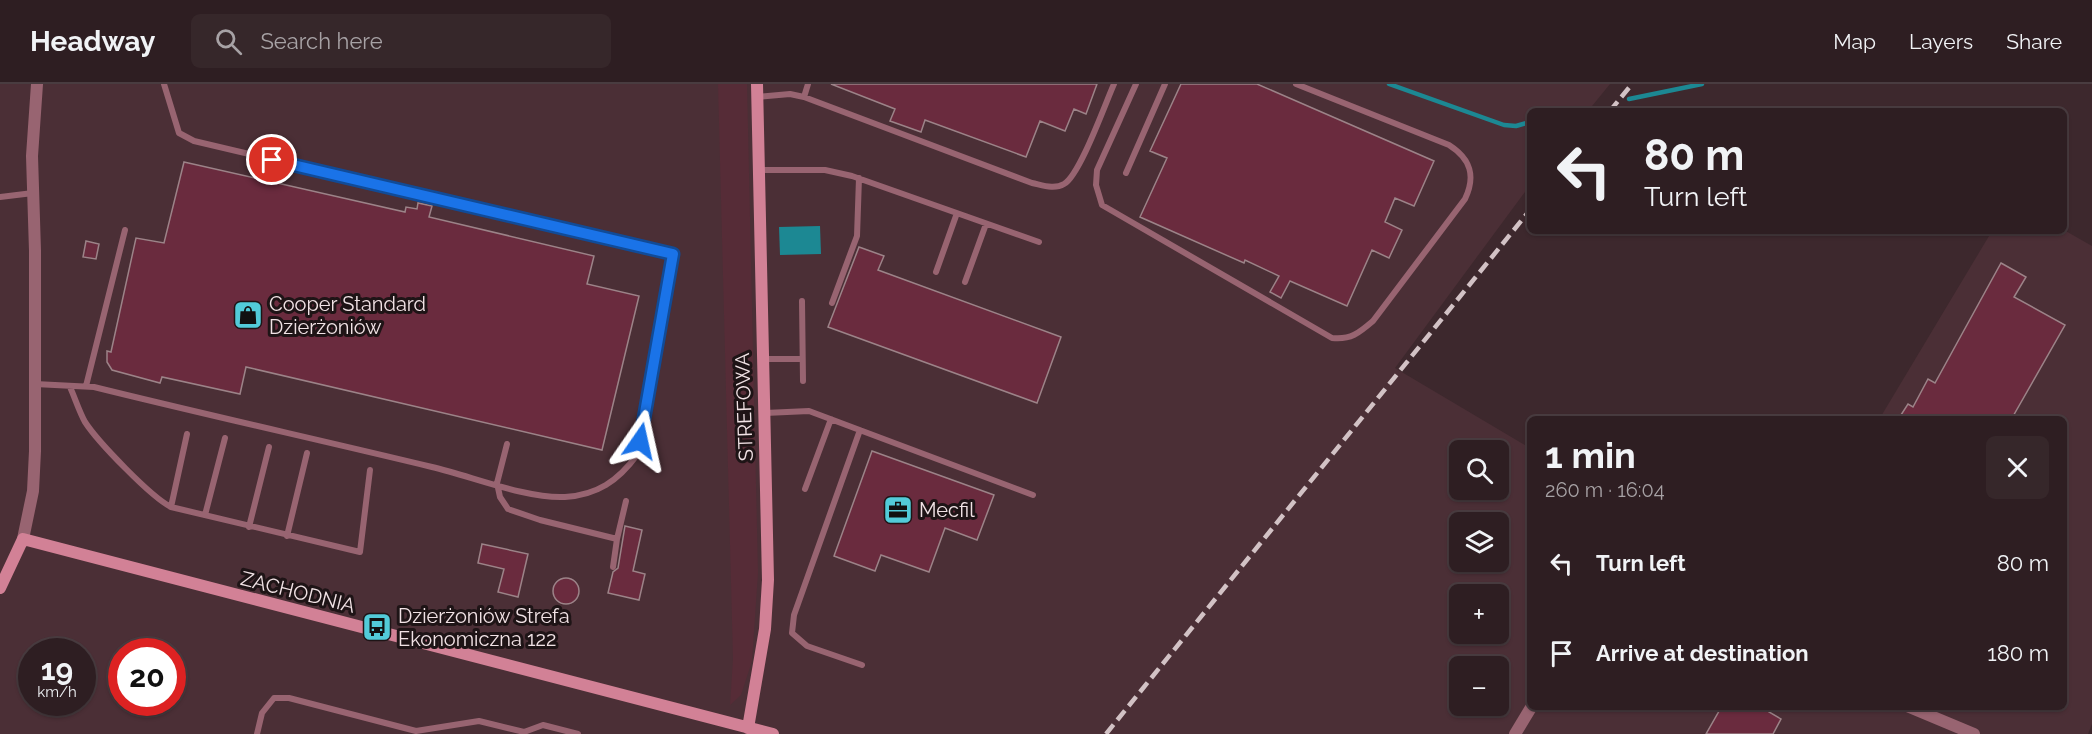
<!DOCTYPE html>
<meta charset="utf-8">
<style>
body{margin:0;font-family:Raleway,sans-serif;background:#36272a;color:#f1f3f6;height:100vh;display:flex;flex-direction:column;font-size:22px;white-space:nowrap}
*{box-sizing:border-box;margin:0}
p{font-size:20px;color:#a7a2a5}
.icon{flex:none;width:33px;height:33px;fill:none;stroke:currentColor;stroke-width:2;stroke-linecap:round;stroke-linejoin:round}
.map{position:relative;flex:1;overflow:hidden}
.sheet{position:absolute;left:1527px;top:332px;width:540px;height:294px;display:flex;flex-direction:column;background:#2e1e22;border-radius:9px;box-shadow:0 2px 4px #0004,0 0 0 2px #493c40}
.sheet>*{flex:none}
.hud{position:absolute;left:1527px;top:24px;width:540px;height:126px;border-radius:9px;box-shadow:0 2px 4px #0004,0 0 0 2px #493c40;background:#2e1e22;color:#f1f3f6;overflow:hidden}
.tools{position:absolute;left:1449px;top:356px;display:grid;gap:12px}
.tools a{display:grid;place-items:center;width:60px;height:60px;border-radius:9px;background:#2e1e22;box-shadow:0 2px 4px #0004,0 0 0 2px #493c40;font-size:30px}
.speed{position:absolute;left:18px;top:554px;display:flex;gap:12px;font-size:30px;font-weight:700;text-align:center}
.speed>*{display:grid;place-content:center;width:78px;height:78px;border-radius:50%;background:#2e1e22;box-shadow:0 2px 4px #0004,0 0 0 2px #493c40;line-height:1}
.speed small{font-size:15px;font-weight:400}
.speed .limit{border:9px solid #d22;background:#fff;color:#111}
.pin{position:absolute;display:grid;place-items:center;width:51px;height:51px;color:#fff;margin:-26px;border:3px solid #fff;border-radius:50%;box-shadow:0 2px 6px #0007}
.me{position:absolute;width:66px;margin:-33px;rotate:11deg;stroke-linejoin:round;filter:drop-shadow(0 0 4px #0008)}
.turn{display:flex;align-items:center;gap:21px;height:126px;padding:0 18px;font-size:27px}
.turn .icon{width:78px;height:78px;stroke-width:2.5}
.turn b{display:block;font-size:42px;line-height:51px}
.round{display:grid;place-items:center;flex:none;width:63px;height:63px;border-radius:9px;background:#36272a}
.headline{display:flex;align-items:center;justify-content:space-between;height:102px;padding:0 18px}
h1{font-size:36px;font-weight:700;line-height:45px}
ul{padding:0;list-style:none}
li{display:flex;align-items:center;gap:18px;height:90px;padding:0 18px}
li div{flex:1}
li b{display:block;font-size:22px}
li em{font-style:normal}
header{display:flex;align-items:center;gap:36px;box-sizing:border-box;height:84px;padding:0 30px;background:#2e1e22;border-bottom:2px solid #493c40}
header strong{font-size:28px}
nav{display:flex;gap:33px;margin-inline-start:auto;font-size:21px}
.search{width:420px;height:54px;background:#36272a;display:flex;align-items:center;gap:15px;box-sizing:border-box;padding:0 21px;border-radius:9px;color:#a7a2a5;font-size:22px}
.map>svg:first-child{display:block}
.built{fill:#4b2f36;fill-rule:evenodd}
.green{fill:#562c37}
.water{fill:#1c8893}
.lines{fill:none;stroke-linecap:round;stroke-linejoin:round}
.stream{stroke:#1c8893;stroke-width:4.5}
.building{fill:#6a2b3e;stroke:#9c8388;stroke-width:1.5}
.lane{stroke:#986471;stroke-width:6}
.street{stroke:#986471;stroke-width:12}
.secondary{stroke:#d28196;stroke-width:12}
.rail{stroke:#d2c2c5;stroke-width:4.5;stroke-dasharray:12 6;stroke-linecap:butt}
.route-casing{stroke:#114b97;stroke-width:15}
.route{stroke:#1a73e8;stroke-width:10}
.labels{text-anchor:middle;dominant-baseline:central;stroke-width:6;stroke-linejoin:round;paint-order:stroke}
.poi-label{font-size:20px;fill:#f1e2e5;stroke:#1e1416;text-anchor:start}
.street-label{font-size:20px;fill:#f1e2e5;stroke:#1e1416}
</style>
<header>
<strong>Headway</strong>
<div class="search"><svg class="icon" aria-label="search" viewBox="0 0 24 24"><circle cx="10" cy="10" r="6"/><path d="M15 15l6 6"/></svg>Search here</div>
<nav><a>Map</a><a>Layers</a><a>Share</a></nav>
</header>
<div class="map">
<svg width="2092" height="650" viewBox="0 0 2092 650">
<rect width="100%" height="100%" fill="#3d282d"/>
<path class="built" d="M0 0H1610L1588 27H1530V101L1395 284 1530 364V622H2064V334H1880L1992 147 2064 146 2092 162V640L2088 650H0ZM1460 366H1498V405H1460ZM1460 438H1498V477H1460ZM1460 510H1498V549H1460ZM32 567H82V618H32ZM122 567H172V618H122ZM1460 582H1498V621H1460Z"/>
<path class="green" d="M718 0H747L758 489 752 577 741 611 730 621 733 575Z"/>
<path class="water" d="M820 142 821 170 780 171 779 143Z"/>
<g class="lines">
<path class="stream" d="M1389 0 1504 41 1516 42 1530 38
M1629 15 1702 0
M1578 27 1584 25"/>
</g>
<path class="building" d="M831 0H1097L1086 30 1074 25 1065 47 1040 37 1026 73 925 36 921 48 890 37 895 25Z
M1181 0H1257L1434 77 1414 122 1395 114 1385 138 1402 146 1389 174 1372 166 1347 222 1290 197 1281 214 1270 208 1279 192 1245 176 1244 179 1140 133 1167 74 1150 67Z
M184 78 405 128 406 123 417 125 418 119 432 122 429 133 594 172 587 200 639 212 602 366 246 283 240 310 162 293 160 299 112 286 107 278V267L111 268 136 154 164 159Z
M86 157 99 160 96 175 83 173Z
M859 163 884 172 878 186 1061 253 1037 319 828 243Z
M2001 179 2026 193 2014 213 2065 241 2012 334H1899L1908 320 1913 323 1928 295 1935 299Z
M872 367 994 411 977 456 945 444 929 488 881 471 875 487 834 472Z
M625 442 642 446 633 487 645 490 639 516 608 509 613 488 618 484Z
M482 460 528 470 518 513 498 508 504 485 478 479Z
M553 507a13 13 0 1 1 26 0a13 13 0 1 1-26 0Z
M1722 622H1772L1769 628 1781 635 1773 650H1706Z"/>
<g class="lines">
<path class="lane" d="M1136 0 1097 86 1096 101 1102 121 1332 254C1351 256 1359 249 1373 237L1465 115C1476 92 1471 75 1449 61L1296 0
M757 13 790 10 804 13 1032 99C1042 101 1054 106 1064 100 1080 91 1105 20 1114 0
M804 13 808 0
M758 86H825L852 92 1039 158
M1126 89 1165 0
M0 113 33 109
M936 188 957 129
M965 198 986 140
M802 217 803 297
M832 219 857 152 859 94
M763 275H802
M35 300 94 303C207 331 320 356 432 383 471 392 527 415 565 413 597 411 618 397 637 371L673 170 194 57 179 49 164 0
M86 302 125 146
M70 303C75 314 79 327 85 338 98 358 151 413 171 423L360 468 370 386
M765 329 809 327 1033 411
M860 346 794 531 792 549 807 562 862 581
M507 360 497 399 500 413 508 425 540 436 617 455 626 417
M805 405 831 335
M171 423 187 350
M205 431 225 354
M249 443 269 363
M287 452 307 369
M613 483 617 455
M257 650 262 629 274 614H289L416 647 479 637 524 648 543 641 578 650"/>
<path class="street" d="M23 455 33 407 35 367V167L32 72 37 0
M1907 622 1974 650
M1515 650 1532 622"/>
<path class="secondary" d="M0 504 23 455 773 650
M748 644 765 545 768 496 757 0"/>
<path class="rail" d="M1610 27 1632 0
M1106 650 1530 126"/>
</g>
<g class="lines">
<g class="route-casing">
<path id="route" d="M272 76 673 170 640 357"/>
</g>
<use href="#route" class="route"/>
</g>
<defs>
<g id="shop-square" transform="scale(1.5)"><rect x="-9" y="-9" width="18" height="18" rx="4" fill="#52cbd9" stroke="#1e1416"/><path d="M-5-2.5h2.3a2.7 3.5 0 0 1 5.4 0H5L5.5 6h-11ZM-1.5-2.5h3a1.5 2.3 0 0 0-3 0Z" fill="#111"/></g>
<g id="office-square" transform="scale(1.5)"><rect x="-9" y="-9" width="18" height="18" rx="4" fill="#52cbd9" stroke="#1e1416"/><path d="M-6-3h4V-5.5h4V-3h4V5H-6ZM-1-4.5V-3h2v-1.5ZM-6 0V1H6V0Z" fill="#111"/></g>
<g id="bus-square" transform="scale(1.5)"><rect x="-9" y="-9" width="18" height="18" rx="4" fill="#52cbd9" stroke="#1e1416"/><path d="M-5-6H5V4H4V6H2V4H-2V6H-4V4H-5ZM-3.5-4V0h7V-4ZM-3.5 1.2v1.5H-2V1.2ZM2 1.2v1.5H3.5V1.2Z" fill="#111"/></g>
</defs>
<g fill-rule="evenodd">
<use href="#shop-square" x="248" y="231"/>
<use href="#office-square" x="898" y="426"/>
<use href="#bus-square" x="377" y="543"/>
</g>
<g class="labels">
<g class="poi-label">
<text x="269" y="220">Cooper Standard<tspan x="269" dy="23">Dzierżoniów</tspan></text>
<text x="919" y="426">Mecfil</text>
<text x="398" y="532">Dzierżoniów Strefa<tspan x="398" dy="23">Ekonomiczna 122</tspan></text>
</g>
<g class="street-label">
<text transform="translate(744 323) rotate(-92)">STREFOWA</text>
<text transform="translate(298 508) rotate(14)">ZACHODNIA</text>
</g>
</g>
</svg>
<div class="tools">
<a><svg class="icon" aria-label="search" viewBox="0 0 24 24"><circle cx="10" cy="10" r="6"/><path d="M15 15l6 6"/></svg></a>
<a><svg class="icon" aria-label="layers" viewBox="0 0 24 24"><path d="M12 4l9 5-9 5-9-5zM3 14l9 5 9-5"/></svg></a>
<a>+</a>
<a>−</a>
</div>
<div class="speed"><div>19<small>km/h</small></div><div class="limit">20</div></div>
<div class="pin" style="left:272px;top:76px;background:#d93025"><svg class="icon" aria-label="arrive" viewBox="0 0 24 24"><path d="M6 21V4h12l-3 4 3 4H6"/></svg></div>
<svg class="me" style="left:640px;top:357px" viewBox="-20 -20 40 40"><path d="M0-17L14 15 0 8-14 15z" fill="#1a73e8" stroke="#fff" stroke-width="4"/></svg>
<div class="hud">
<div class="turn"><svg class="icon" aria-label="left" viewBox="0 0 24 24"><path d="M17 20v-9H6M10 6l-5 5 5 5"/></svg><div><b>80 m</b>Turn left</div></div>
</div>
<section class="sheet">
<div class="headline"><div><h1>1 min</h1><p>260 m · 16:04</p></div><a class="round"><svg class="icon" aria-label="close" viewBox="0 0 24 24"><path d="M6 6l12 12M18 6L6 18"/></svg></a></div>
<ul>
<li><svg class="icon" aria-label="left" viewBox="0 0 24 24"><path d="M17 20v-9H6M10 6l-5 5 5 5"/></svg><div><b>Turn left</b></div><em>80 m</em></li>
<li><svg class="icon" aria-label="arrive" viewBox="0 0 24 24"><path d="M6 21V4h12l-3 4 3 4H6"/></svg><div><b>Arrive at destination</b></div><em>180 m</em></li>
</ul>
</section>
</div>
